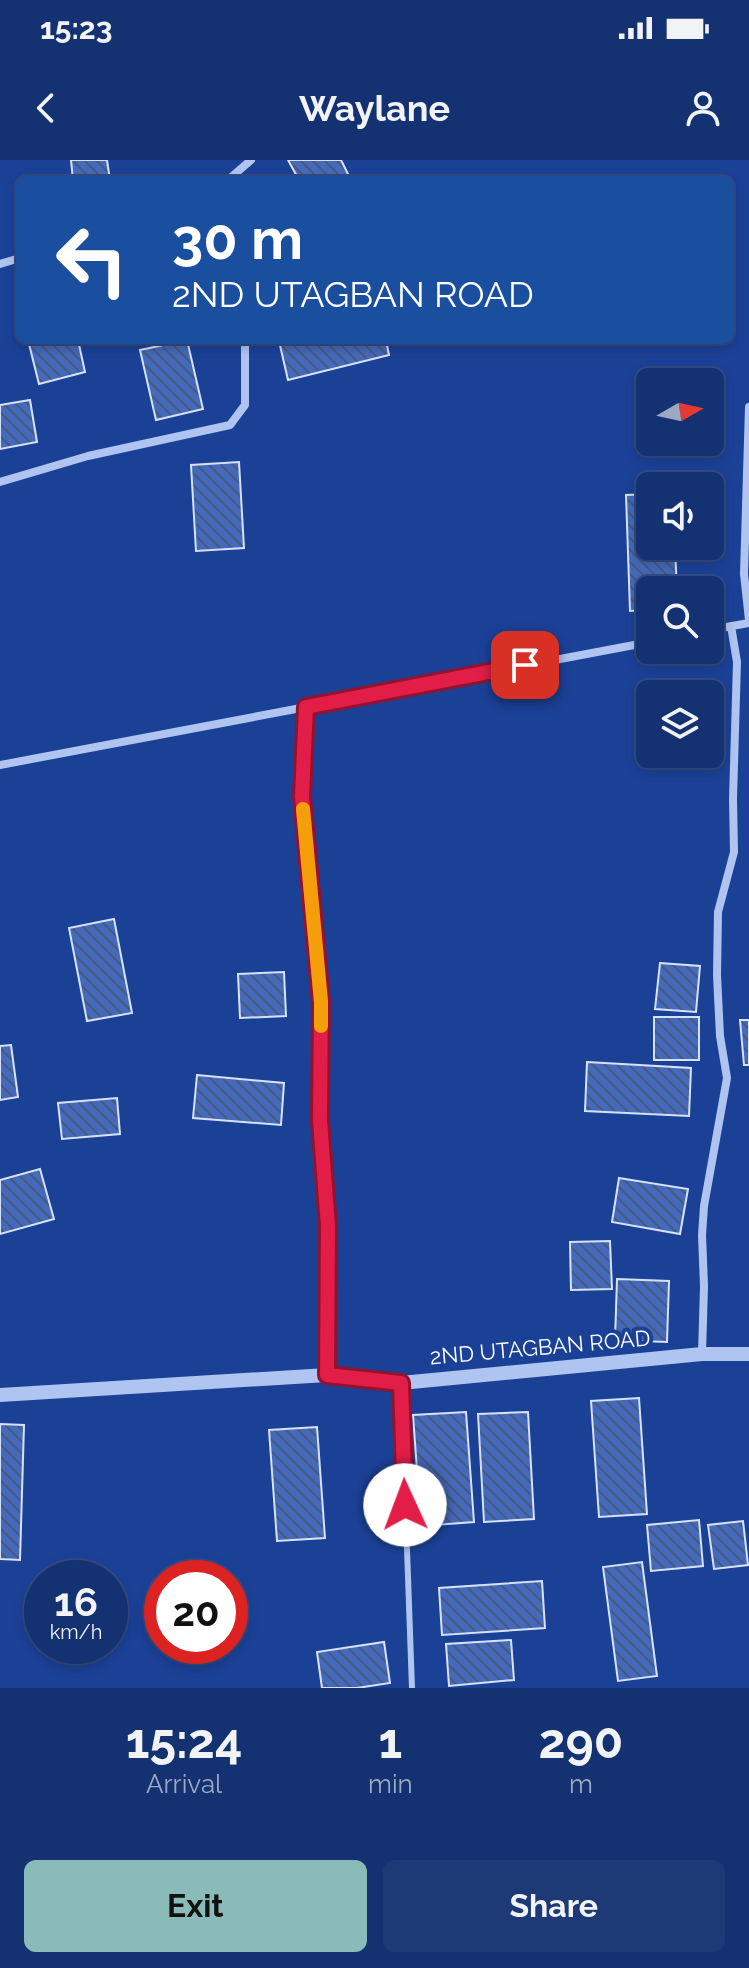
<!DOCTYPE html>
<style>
body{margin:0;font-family:Raleway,sans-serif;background:#1d3976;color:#f1f3f6;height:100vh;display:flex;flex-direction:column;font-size:30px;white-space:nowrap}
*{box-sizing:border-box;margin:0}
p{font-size:26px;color:#9da9c3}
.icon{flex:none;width:44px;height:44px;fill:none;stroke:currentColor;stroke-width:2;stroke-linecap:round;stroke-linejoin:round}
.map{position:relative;height:1528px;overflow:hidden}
.sheet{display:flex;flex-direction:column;background:#143171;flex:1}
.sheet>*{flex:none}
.top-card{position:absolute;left:16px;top:16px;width:718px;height:168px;border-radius:12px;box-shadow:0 4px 12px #0003,0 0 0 2px #334c84;background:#1a4fa0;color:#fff;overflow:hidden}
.needle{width:52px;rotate:81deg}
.buttons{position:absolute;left:636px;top:208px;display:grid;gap:16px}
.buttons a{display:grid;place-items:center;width:88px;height:88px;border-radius:12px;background:#143171;box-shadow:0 4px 12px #0003,0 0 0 2px #334c84;font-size:40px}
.speed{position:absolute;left:24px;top:1400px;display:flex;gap:16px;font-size:40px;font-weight:700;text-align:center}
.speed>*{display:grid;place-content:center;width:104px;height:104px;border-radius:50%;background:#143171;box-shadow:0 4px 12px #0003,0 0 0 2px #334c84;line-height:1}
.speed small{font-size:20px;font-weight:400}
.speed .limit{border:12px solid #d22;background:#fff;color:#111}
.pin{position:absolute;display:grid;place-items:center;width:68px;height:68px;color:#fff;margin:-34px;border-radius:16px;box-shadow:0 4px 12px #0006}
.me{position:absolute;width:88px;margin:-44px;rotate:358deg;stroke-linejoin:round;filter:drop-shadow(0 0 6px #0008)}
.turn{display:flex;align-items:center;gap:28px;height:168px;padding:0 24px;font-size:36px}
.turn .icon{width:104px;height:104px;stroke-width:2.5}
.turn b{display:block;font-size:56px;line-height:68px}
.eta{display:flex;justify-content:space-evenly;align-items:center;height:136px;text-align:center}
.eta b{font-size:48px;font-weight:700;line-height:56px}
.button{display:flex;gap:16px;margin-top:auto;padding:16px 24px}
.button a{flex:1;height:92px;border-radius:12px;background:#8bbbb9;color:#111;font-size:32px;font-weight:700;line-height:92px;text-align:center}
.button a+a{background:#1d3976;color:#f1f3f6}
.status{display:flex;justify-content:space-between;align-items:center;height:56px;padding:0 40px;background:#143171;direction:ltr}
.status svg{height:22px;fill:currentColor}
header{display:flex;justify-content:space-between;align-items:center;height:104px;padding:0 24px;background:#143171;font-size:36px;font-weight:700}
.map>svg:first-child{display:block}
.building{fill:url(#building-back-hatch);stroke:#d6e2fb;stroke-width:2}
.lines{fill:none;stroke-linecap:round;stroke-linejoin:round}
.service{stroke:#afc4f0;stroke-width:6}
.minor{stroke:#afc4f0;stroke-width:8}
.tertiary{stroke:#afc4f0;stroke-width:14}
.route-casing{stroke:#92132f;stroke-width:20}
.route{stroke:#e11d48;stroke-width:14}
.slow{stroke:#f59e0b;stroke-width:14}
.labels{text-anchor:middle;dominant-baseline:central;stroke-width:8;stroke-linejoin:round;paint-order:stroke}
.street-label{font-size:22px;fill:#fff;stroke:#1b4197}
</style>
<div class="status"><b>15:23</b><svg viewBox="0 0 49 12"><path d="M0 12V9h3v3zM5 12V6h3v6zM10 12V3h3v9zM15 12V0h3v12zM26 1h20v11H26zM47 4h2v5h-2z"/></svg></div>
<header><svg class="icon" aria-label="back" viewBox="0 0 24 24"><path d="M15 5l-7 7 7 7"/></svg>Waylane<svg class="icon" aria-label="person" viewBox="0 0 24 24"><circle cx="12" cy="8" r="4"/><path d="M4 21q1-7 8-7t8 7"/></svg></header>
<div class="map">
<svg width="749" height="1528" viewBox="0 0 749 1528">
<defs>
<pattern id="building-back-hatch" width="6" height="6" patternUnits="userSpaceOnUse" patternTransform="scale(2)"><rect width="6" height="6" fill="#446abe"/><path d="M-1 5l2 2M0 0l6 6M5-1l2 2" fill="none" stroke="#49587a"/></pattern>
</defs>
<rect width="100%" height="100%" fill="#1b4197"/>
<path class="building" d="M71 0H107L110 20H73Z
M288 0H341L351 20H299Z
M28 180H78L85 212 39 224Z
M187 180 203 249 156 260 140 190Z
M284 180H386L389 195 288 220 279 181Z
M30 240 37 282 0 289V245Z
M239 302 244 388 196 391 191 305Z
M650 334V386H675L677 430H650V450L630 451 626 335Z
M114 759 132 853 87 861 69 768Z
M660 803 700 806 696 852 655 849Z
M284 812 286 856 240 858 238 814Z
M654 857H699V900H654Z
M740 860H749V905H744Z
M11 885 18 937 0 940V886Z
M587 902 691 908 689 956 585 951Z
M197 915 284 923 281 965 193 958Z
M117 938 120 974 62 979 58 943Z
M40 1009 54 1059 0 1074V1020Z
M619 1018 688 1029 680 1074 612 1062Z
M610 1081 612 1129 571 1130 570 1082Z
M617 1119 669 1121 667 1182 615 1180Z
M639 1238 647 1354 599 1357 591 1241Z
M466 1252 474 1362 421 1366 413 1255Z
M528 1252 534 1359 484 1362 478 1254Z
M0 1264 24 1265 20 1400 0 1399Z
M317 1267 325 1378 277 1381 269 1270Z
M699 1360 703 1406 651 1411 647 1365Z
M743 1361 748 1405 714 1409 708 1365Z
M642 1402 657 1516 618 1521 603 1407Z
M542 1421 545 1468 442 1475 439 1428Z
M230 1457 234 1487 186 1492V1486H230Z
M511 1480 514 1520 449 1526 446 1484Z
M384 1482 390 1523 357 1528H322L317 1492Z"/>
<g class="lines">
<path class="service" d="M401 1223 412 1528"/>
<path class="minor" d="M228 20 251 0
M0 104 20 98
M749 247 744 414 749 460
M0 322 88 296 230 265 245 245V180
M710 470 749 463
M306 547 302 636 321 842 320 960 328 1066 327 1215
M0 605 650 482
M702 1194 704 1126 702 1075 704 1046 727 918 720 876 717 815 718 752 734 692 733 639 737 502 731 466"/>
<path class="tertiary" d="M0 1235 327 1215 401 1223 702 1194H749"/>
</g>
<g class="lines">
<g class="route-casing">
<path id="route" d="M405 1345 401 1223 327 1215 328 1066 320 960 321 842 302 636 306 547 525 505"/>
</g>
<use href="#route" class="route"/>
<path class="slow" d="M303 649 321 842V866"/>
</g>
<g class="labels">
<g class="street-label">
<text transform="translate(540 1187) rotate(-5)">2ND UTAGBAN ROAD</text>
</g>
</g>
</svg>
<div class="buttons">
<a><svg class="needle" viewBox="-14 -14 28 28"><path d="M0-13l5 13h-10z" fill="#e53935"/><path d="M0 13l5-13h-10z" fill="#9da9c3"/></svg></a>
<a><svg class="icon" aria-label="sound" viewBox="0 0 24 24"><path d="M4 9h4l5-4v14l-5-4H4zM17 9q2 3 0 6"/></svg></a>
<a><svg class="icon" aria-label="search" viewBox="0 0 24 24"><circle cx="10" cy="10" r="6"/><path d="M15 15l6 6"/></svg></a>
<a><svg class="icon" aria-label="layers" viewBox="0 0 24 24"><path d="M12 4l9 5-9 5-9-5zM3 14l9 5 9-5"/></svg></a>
</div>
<div class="speed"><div>16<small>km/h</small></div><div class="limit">20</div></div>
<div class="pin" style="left:525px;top:505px;background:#d93025"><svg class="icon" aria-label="arrive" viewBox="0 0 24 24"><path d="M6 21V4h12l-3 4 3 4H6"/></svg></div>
<svg class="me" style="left:405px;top:1345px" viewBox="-20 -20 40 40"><circle r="19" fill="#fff"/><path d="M0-13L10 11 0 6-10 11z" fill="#e11d48"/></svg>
<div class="top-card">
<div class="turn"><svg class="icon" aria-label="left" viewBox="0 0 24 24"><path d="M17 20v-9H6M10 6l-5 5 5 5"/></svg><div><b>30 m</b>2ND UTAGBAN ROAD</div></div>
</div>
</div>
<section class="sheet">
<div class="eta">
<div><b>15:24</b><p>Arrival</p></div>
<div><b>1</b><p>min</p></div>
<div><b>290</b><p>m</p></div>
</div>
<div class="button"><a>Exit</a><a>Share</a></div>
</section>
